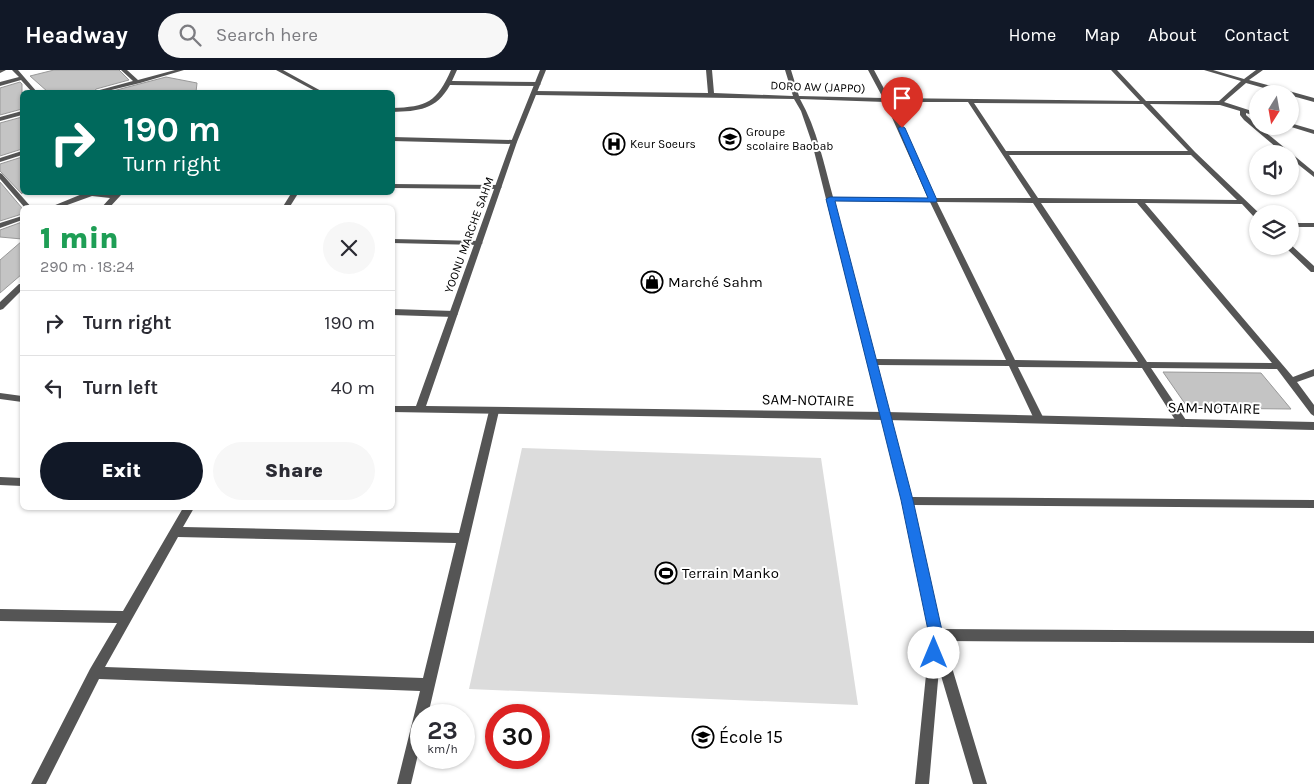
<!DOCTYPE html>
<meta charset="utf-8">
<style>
body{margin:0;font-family:Karla,sans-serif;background:#f7f7f7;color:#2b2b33;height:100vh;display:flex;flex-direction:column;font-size:19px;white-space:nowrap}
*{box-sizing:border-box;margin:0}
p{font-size:16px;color:#7c7c81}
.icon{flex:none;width:28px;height:28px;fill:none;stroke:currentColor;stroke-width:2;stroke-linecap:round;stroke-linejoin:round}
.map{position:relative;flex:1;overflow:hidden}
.panel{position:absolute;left:20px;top:135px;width:375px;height:305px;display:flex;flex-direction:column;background:#fff;border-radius:8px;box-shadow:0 1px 4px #0004}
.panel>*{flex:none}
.hud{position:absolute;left:20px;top:20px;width:375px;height:105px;border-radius:8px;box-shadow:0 1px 4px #0004;background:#00695c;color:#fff;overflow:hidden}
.needle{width:32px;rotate:191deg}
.tools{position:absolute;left:1249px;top:15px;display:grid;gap:10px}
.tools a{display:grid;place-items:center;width:50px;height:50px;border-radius:50%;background:#fff;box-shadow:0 1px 4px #0004;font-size:25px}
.speed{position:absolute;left:410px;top:634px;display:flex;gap:10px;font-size:25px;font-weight:700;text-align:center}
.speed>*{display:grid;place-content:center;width:65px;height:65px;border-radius:50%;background:#fff;box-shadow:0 1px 4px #0004;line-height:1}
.speed small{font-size:12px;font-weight:400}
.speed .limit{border:8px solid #d22;background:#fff;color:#111}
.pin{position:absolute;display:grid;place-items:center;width:42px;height:42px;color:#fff;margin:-51px -21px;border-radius:50% 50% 50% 0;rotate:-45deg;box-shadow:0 0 5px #0007}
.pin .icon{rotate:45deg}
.me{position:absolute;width:55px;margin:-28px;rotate:0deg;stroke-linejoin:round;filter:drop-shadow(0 0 4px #0008)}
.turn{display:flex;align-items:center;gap:18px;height:105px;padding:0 20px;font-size:22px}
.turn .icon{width:65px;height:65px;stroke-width:2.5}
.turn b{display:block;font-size:35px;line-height:42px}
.round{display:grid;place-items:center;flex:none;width:52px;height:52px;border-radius:26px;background:#f7f7f7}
.headline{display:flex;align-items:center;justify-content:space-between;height:85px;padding:0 20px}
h1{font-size:30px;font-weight:800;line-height:38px;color:#1e9e55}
.cta{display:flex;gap:10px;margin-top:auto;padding:10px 20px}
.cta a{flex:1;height:58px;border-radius:30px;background:#111827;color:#fff;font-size:20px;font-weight:800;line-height:58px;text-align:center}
.cta a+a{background:#f7f7f7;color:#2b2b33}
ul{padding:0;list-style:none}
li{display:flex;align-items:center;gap:15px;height:65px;padding:0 20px;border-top:1px solid #e1e1e2}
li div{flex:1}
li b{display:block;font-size:19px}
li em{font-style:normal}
header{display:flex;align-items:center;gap:30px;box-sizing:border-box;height:70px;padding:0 25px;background:#111827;color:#fff}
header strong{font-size:24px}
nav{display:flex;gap:28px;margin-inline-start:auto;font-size:18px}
.search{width:350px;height:45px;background:#f7f7f7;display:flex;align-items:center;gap:12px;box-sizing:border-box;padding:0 18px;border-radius:28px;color:#7c7c81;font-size:19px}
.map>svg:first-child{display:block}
.green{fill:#dcdcdc}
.building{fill:#c4c4c4;stroke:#999}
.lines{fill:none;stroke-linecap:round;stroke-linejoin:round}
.minor{fill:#555;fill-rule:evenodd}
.tertiary{fill:#555;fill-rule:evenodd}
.route{fill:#1a73e8;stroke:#114b97}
.labels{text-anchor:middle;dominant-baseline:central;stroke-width:4;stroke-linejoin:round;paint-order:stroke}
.far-street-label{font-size:12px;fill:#000;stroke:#fff}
.far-poi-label{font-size:12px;fill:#000;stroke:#fff;text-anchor:start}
.poi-label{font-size:15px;fill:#000;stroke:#fff;text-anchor:start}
.street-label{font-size:15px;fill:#000;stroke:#fff}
.near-poi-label{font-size:18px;fill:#000;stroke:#fff;text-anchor:start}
</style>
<header>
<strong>Headway</strong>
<div class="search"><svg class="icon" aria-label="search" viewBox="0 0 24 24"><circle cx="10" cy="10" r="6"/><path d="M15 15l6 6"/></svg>Search here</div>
<nav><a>Home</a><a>Map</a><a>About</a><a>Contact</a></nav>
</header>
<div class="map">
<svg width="1314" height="714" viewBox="0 0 1314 714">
<rect width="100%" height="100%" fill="#fff"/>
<path class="green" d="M522 378 821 388 858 635 469 619Z"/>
<path class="building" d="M54 0H119L129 10 96 19 94 22H48L30 6Z
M166 7 197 13 196 22H109Z
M20 12 22 14V39L0 45V18Z
M22 47V79L0 86V53Z
M22 87V124L0 101V94Z
M0 112 22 138V144L0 151Z
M22 152V169L0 167V160Z
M22 171V204L0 223V190Z
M1163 302 1261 303 1291 339 1188 338Z"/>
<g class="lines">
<path class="minor" d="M0 0H6L0 3Z
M12 0H18L37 22H32L21 10 0 16V12L19 7Z
M121 0H127L138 10 175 0H184L140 13 103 22H96V21L133 11Z
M276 0H283L323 22H317Z
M451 0H457L452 11 538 12 541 14 538 16 450 15C436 40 419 41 392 42V38C427 37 437 32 451 0Z
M706 0H712L714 23 793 26 785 0H791L799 26 883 28 868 0H874L889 28 1140 31 1111 0H1117L1146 31H1219L1241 11 1204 0H1213L1244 9 1256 0H1263L1249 10 1314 28V32L1246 13 1224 32 1258 43V47L1246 43V45L1258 56 1314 102V107L1290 88V84H1284L1244 50 1240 45V41L1220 35 1150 34 1195 82 1260 144H1258V148H1255L1242 134 1145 133 1293 307 1314 299V306L1297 312 1314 335V346L1311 344 1277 299 1151 298 1188 353 1183 357 1179 356 1142 298 1018 297 1044 349 1039 353 1034 349 1009 296 877 295 911 427 1314 430V438L913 435 941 559 1314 561V573L944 571 987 714H973L939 599 929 714H915L930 565 902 431 826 129 812 73 801 41 794 29 535 25 532 23 535 21 708 23ZM800 29 885 32 928 128 833 127C824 94 817 59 800 29ZM891 32H968L1031 128H935ZM974 33 1143 34 1188 81H1006ZM1009 85H1191L1237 130 1038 128ZM834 131 930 132 1006 290 875 289ZM937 132 1033 133 1138 292 1015 290ZM1041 133H1137L1272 293 1147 292Z
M22 41V45L0 51V47Z
M1290 53 1314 60V64L1288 56H1290Z
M392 67 514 70 517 72 514 74 392 71Z
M22 81V85L0 92V88Z
M0 103 2 104 32 138H25L0 109Z
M392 114 499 115 502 117 499 119 392 118Z
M87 122 117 123 121 125 109 138H101L110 128 92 126 59 138H48Z
M292 122H299L289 138H282Z
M22 146V150L0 158V153Z
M1290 153H1314V157H1290Z
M392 169 479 171 483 173 479 175 392 173Z
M1290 174 1314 196V202H1311L1286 178 1285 176H1290Z
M19 214H22V220L3 239 0 240V232Z
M392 239 454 241 458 244 454 247 392 245Z
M494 337 499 341 428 645H421V672L411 714H397L420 621 99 609 46 714H31L90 599 117 553 0 551V539L123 541 183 438H194L183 457 459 463 489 341ZM178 467 456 473 423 608 105 597Z
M0 407 22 408V416L0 415Z"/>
<path class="tertiary" d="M540 0H546L517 72 426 336 886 342 1314 352V360L886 350 392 342V336H416L511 72Z
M0 323 22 326V332L0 329Z"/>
</g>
<path class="route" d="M902 56 905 58 937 130 936 132 835 131 913 430 943 565 940 588 934 590 929 588 927 583 929 565 901 430 826 129 830 127 928 128 898 58Z"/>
<defs>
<g id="school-ring" transform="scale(1.125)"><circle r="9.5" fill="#fff" stroke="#000" stroke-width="1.5"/><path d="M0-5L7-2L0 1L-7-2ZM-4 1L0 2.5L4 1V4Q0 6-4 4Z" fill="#000"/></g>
<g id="hospital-ring" transform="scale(1.125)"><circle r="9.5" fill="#fff" stroke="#000" stroke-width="1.5"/><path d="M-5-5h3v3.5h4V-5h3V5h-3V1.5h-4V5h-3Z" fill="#000"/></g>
<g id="shop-ring" transform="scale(1.125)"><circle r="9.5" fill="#fff" stroke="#000" stroke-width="1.5"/><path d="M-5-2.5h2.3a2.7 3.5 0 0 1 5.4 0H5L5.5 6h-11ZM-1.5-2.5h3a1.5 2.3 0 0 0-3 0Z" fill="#000"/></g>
<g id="stadium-ring" transform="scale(1.125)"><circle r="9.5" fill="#fff" stroke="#000" stroke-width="1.5"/><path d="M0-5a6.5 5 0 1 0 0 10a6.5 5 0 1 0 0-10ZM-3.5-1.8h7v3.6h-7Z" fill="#000"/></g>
</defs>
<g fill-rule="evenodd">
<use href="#school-ring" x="730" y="69"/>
<use href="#hospital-ring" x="614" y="74"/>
<use href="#shop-ring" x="652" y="212"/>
<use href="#stadium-ring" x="666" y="503"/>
<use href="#school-ring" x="703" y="667"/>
</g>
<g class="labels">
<g class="far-street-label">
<text transform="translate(818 17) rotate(2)">DORO AW (JAPPO)</text>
<text transform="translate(469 165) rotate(-70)">YOONU MARCHE SAHM</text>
</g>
<g class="far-poi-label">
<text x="746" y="62">Groupe<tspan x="746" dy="14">scolaire Baobab</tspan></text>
<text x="630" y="74">Keur Soeurs</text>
</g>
<g class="poi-label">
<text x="668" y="212">Marché Sahm</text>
<text x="682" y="503">Terrain Manko</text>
</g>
<g class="street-label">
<text transform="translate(808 330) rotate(1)">SAM-NOTAIRE</text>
<text transform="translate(1214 338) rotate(1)">SAM-NOTAIRE</text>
</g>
<g class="near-poi-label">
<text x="719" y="667">École 15</text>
</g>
</g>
</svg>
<div class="tools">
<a><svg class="needle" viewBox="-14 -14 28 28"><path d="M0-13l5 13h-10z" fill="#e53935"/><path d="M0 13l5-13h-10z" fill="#7c7c81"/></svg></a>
<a><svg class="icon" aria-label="sound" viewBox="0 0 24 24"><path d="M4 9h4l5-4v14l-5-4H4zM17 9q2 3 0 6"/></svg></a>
<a><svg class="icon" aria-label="layers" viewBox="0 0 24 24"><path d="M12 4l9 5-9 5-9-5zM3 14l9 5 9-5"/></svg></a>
</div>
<div class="speed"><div>23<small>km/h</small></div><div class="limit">30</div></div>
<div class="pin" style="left:902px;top:58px;background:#d93025"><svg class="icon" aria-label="arrive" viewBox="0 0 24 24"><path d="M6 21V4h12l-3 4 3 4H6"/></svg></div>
<svg class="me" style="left:934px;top:583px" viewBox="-20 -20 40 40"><circle r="19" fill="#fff"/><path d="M0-13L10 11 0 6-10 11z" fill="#1a73e8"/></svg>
<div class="hud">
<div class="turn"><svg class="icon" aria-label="right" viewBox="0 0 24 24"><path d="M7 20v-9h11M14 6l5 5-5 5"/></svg><div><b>190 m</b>Turn right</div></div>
</div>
<section class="panel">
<div class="headline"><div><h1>1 min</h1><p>290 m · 18:24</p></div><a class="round"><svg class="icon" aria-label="close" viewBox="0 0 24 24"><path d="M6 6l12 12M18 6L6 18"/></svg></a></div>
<ul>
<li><svg class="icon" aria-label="right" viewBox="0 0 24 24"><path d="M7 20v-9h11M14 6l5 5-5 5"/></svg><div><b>Turn right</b></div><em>190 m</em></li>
<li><svg class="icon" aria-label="left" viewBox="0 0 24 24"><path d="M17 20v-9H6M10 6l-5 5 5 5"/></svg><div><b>Turn left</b></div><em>40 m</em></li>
</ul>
<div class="cta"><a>Exit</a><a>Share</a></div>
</section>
</div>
